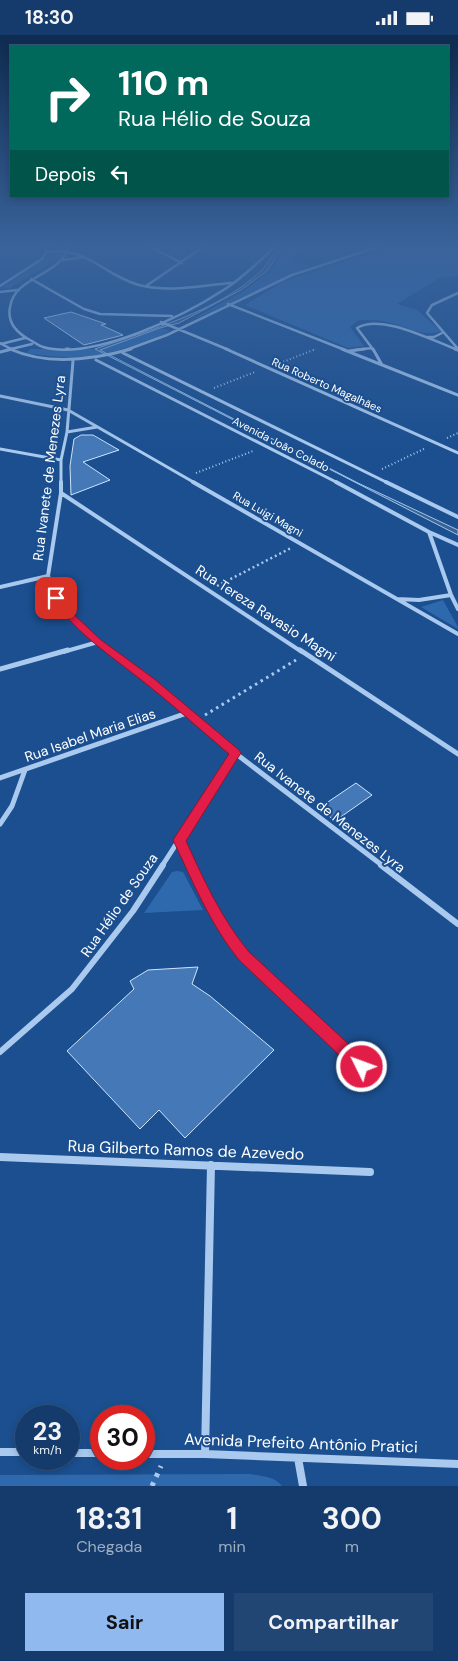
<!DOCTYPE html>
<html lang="pt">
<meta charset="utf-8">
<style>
body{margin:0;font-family:"DM Sans",sans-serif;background:#214673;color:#f1f3f6;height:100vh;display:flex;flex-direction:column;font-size:19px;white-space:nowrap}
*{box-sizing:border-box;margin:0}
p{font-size:16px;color:#9dadc1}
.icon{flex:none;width:28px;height:28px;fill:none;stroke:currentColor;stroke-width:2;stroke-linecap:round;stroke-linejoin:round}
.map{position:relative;height:1451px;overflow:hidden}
.sheet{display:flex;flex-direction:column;background:#143b6b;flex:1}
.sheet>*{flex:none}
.banner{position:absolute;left:10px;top:10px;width:439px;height:152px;border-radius:0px;box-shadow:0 2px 8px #0003,0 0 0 1px #33557e;background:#00695c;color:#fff;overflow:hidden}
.speed{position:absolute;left:15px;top:1370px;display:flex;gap:10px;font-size:25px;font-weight:700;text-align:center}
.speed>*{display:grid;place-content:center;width:65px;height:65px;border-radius:50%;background:#143b6b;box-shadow:0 2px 8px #0003,0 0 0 1px #33557e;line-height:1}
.speed small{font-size:12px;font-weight:400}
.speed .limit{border:8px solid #d22;background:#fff;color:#111}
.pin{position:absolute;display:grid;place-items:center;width:42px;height:42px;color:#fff;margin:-21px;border-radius:10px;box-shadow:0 2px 8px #0006}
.me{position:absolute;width:55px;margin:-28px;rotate:312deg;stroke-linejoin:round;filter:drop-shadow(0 0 4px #0008)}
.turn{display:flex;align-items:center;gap:18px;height:105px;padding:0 25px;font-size:22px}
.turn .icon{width:65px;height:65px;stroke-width:2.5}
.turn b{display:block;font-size:35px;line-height:42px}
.then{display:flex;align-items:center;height:48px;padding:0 25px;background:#0003;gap:10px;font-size:19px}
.eta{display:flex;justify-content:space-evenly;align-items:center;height:85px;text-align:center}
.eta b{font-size:30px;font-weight:700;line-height:35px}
.button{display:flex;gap:10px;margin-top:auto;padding:10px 25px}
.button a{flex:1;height:58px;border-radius:0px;background:#90b9f0;color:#111;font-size:20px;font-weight:700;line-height:58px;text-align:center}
.button a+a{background:#214673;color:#f1f3f6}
.status{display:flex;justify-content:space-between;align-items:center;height:35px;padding:0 25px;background:#143b6b;direction:ltr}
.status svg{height:14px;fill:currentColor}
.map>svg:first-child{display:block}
.green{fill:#2e69ad}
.water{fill:#3c6290;stroke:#9cc4f0}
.building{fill:#4478b7;stroke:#cfe3fa}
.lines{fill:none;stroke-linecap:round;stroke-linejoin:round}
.path-far4{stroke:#a9c9ee;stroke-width:1;stroke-dasharray:1 2;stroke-linecap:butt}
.path-far3{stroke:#a9c9ee;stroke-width:2;stroke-dasharray:1 2.5;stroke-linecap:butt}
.path-far2{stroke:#a9c9ee;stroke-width:2.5;stroke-dasharray:2 3;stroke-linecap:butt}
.path-far1{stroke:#a9c9ee;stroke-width:3;stroke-dasharray:2.5 4;stroke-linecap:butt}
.path{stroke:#a9c9ee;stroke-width:5;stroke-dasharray:4 6;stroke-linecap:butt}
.street-far5{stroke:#a9c9ee;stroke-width:2.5}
.street-far4{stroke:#a9c9ee;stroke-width:3}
.street-far3{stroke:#a9c9ee;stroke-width:4}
.street-far2{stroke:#a9c9ee;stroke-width:5}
.street-far1{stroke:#a9c9ee;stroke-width:6}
.street{stroke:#a9c9ee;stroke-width:8}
.route{fill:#e11d48;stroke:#92132f}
.labels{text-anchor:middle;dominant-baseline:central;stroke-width:4;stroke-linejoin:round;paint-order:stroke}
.far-street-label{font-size:11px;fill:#fff;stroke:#1b4f8f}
.street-label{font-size:14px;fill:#fff;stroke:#1b4f8f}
.near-street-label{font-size:16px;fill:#fff;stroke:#1b4f8f}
</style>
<div class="status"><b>18:30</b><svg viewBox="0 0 49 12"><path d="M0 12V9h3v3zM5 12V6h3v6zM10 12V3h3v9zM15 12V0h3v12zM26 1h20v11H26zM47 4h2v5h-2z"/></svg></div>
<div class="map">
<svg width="458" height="1451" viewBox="0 0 458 1451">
<rect width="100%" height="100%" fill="#1b4f8f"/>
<path class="green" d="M316 210 305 213 292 226 311 231 188 287 247 254 272 234 288 211Z
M396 210H458V241L439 243 397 269 417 275 441 296C422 303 409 292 391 288 380 285 370 285 359 285L350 292 364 311 348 313 245 270 282 247Z
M55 217 63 218 61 222 10 253 0 254Z
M160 293 170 295 165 299C112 319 85 328 27 318L30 314H95Z
M443 565 458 592V594L421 572Z
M177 836 183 837 203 875 144 878 172 837Z
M250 1439C261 1441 275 1441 282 1451H0V1440Z"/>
<path class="water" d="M280 210H284L267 236 241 255 179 288 160 293 100 315 358 448 458 495V500L95 314C149 295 220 276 262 235 269 228 273 218 280 210Z"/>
<path class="building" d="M71 277 106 289 101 290 123 300 84 310 44 283Z
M81 400H93L119 415 83 427 110 445 71 460 70 431 74 404Z
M356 748 372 760 335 786 319 773Z
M198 932 192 949 210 961 274 1015 185 1103 159 1075 140 1094 67 1016 134 954 130 946 148 935Z"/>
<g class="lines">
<path class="path-far4" d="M313 315 316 314"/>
<path class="path-far3" d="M280 328 316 314
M214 353 255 337
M447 403 458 398
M382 434 426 413
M196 438 253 416"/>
<path class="path-far2" d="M217 551 291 513"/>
<path class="path-far1" d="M205 680 296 625"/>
<path class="path" d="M152 1451 161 1431"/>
<path class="street-far5" d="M63 210 67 215C58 241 14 242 10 272 7 287 17 298 30 305 34 307 39 311 43 312 92 326 184 281 225 254 244 242 260 225 277 210
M147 210 182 228
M45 212 58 210
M47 217C87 211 105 241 139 250 170 258 202 250 232 248
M63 225 84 222
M31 244 84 274 100 279 172 281
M0 251 42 224 47 217 41 210
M146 251 206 210
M0 257 17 255
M458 258 432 270 427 278 458 314
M228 269 345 315
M161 287 229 315
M428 302H434L442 298
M0 308 13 315
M1 309 25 303
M372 313 373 315
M7 315 32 309
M126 315 167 300 292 240 384 210
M355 315 372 313 357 293C381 278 433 306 458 315"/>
<path class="street-far4" d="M10 314C48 331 92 325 131 314
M66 314H69
M226 314 458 418
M342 314 458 360
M373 314 382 330
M455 314 458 315
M349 316 364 314
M0 317 12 314
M123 318 388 448
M96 325 338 448
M0 361 68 375 195 448
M67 397 97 392
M0 414 61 425
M61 448V425L67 397 73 326"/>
<path class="street-far3" d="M61 447V458L48 541 56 563 68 579 111 617
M193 447 458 599
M336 447 429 497 458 510
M386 447 458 482
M61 458 302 617
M429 497 451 560 458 574
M0 552 48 541
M397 564 419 565 451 560
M63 617 98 607"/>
<path class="street-far2" d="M109 615 149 646 235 718 383 831
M300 615 458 719
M0 634 68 615
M0 743 187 678
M0 789 12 771 25 735
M179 805 192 831
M162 831 235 718"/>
<path class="street-far1" d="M191 830C207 862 221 893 244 921L377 1045
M381 830 458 889
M0 1017 72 954 133 876 163 830"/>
<path class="street" d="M0 1122 370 1137
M0 1417H26
M69 1418H101
M144 1419H205L458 1429
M205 1419 211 1130
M298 1423 303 1451"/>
</g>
<linearGradient id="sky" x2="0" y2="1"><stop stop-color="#0f2b4f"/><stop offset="0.51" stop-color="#39639b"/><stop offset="1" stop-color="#39639b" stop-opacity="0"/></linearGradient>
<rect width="458" height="414" fill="url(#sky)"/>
<path class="route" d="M56 560 59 561 71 577 101 605 153 643 239 715 241 718 239 721 186 806C204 845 221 883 249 917L368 1027 370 1032 368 1037 362 1039 357 1037 239 925C210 889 193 847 173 805L229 719C201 695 173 670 144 647 111 621 76 598 51 563Z"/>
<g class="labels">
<g class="far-street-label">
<text transform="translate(327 350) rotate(24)">Rua Roberto Magalhães</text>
<text transform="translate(281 409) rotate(27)">Avenida João Colado</text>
<text transform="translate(268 479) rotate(30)">Rua Luigi Magni</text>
</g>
<g class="street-label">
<text transform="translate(49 433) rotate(-83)">Rua Ivanete de Menezes Lyra</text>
<text transform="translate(266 578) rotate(33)">Rua Tereza Ravasio Magni</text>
<text transform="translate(90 700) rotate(-19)">Rua Isabel Maria Elias</text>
<text transform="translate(330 777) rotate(38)">Rua Ivanete de Menezes Lyra</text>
<text transform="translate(119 870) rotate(-55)">Rua Hélio de Souza</text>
</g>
<g class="near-street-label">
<text transform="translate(186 1115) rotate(2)">Rua Gilberto Ramos de Azevedo</text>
<text transform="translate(301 1408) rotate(2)">Avenida Prefeito Antônio Pratici</text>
</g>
</g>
</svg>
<div class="speed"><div>23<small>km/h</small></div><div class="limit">30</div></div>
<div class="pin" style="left:56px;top:563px;background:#d93025"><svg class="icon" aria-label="arrive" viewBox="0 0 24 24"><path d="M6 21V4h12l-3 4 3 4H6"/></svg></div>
<svg class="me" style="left:362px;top:1032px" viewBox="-20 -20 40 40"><circle r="17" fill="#e11d48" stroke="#fff" stroke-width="3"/><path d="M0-11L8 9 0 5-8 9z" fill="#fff"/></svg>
<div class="banner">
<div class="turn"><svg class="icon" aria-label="right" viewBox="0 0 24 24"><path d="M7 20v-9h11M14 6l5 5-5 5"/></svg><div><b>110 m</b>Rua Hélio de Souza</div></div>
<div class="then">Depois<svg class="icon" aria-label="left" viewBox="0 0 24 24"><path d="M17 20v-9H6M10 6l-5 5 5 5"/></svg></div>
</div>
</div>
<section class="sheet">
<div class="eta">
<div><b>18:31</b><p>Chegada</p></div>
<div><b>1</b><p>min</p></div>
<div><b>300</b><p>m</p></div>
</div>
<div class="button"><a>Sair</a><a>Compartilhar</a></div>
</section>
